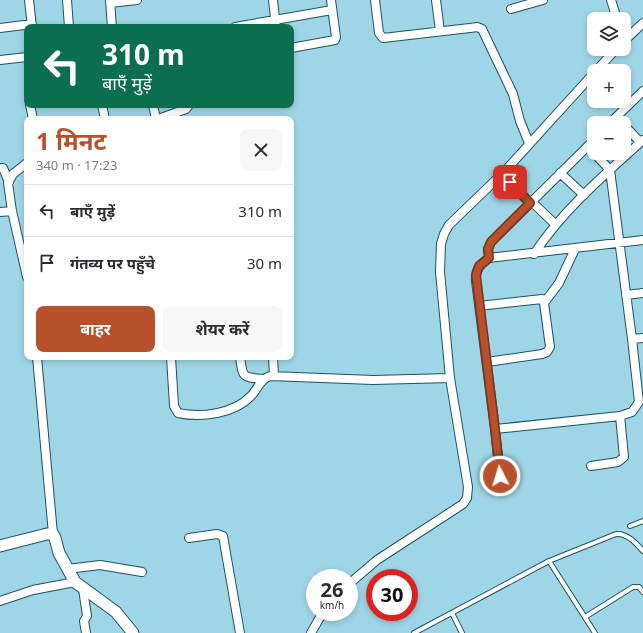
<!DOCTYPE html>
<html lang="hi">
<meta charset="utf-8">
<style>
body{margin:0;font-family:"Noto Sans","Noto Sans Devanagari",sans-serif;background:#f7f7f7;color:#2b2b33;height:100vh;display:flex;flex-direction:column;font-size:15px;white-space:nowrap}
*{box-sizing:border-box;margin:0}
p{font-size:13px;color:#7c7c81}
.icon{flex:none;width:22px;height:22px;fill:none;stroke:currentColor;stroke-width:2;stroke-linecap:round;stroke-linejoin:round}
.map{position:relative;flex:1;overflow:hidden}
.panel{position:absolute;left:24px;top:116px;width:270px;height:244px;display:flex;flex-direction:column;background:#fff;border-radius:8px;box-shadow:0 2px 6px #0003}
.panel>*{flex:none}
.banner{position:absolute;left:24px;top:24px;width:270px;height:84px;border-radius:8px;box-shadow:0 2px 6px #0003;background:#0b6e4f;color:#fff;overflow:hidden}
.tools{position:absolute;left:587px;top:12px;display:grid;gap:8px}
.tools a{display:grid;place-items:center;width:44px;height:44px;border-radius:8px;background:#fff;box-shadow:0 2px 6px #0003;font-size:20px}
.speed{position:absolute;left:306px;top:569px;display:flex;gap:8px;font-size:20px;font-weight:700;text-align:center}
.speed>*{display:grid;place-content:center;width:52px;height:52px;border-radius:50%;background:#fff;box-shadow:0 2px 6px #0003;line-height:1}
.speed small{font-size:10px;font-weight:400}
.speed .limit{border:6px solid #d22;background:#fff;color:#111}
.pin{position:absolute;display:grid;place-items:center;width:34px;height:34px;color:#fff;margin:-17px;border-radius:8px;box-shadow:0 2px 6px #0006}
.me{position:absolute;width:44px;margin:-22px;rotate:355deg;stroke-linejoin:round;filter:drop-shadow(0 0 3px #0008)}
.turn{display:flex;align-items:center;gap:14px;height:84px;padding:0 12px;font-size:18px}
.turn .icon{width:52px;height:52px;stroke-width:2.5}
.turn b{display:block;font-size:28px;line-height:34px}
.round{display:grid;place-items:center;flex:none;width:42px;height:42px;border-radius:8px;background:#f7f7f7}
.headline{display:flex;align-items:center;justify-content:space-between;height:68px;padding:0 12px}
h1{font-size:24px;font-weight:700;line-height:30px;color:#b8502b}
.button{display:flex;gap:8px;margin-top:auto;padding:8px 12px}
.button a{flex:1;height:46px;border-radius:8px;background:#b8502b;color:#fff;font-size:16px;font-weight:700;line-height:46px;text-align:center}
.button a+a{background:#f7f7f7;color:#2b2b33}
ul{padding:0;list-style:none}
li{display:flex;align-items:center;gap:12px;height:52px;padding:0 12px;border-top:1px solid #e1e1e2}
li div{flex:1}
li b{display:block;font-size:15px}
li em{font-style:normal}
.map>svg:first-child{display:block}
.lines{fill:none;stroke-linecap:round;stroke-linejoin:round}
.lane-casing{stroke:#1c5261;stroke-width:6}
.street-casing{stroke:#1c5261;stroke-width:10}
.secondary-casing{stroke:#1c5261;stroke-width:13}
.lane{stroke:#fff;stroke-width:4}
.street{stroke:#fff;stroke-width:8}
.secondary{stroke:#fff;stroke-width:11}
.route-casing{stroke:#78341c;stroke-width:10}
.route{stroke:#b8502b;stroke-width:7}
</style>
<div class="map">
<svg width="643" height="633" viewBox="0 0 643 633">
<rect width="100%" height="100%" fill="#9fd6e7"/>
<g class="lines">
<g class="lane-casing">
<path id="lane" d="M630 526 643 521
M549 561 595 633
M452 613 462 633
M585 617 633 587H639L643 592
M414 633 549 561 616 534C627 533 636 543 643 551"/>
</g>
<g class="street-casing">
<path id="street" d="M29 0 32 27
M67 0 69 27
M110 0 112 27
M273 0 276 27
M375 0 379 33 383 38 470 28 477 27 482 29 513 94 520 121 529 143
M436 0 440 31
M611 0 617 19
M110 3 137 0
M511 9 543 0
M235 27 332 10
M0 28 32 24
M624 41 643 23
M291 48 335 40 336 37 331 0
M0 60 27 57
M596 71 616 49
M30 105 33 119
M102 105 105 119
M153 105 156 119
M158 119 186 109 189 105
M610 123 643 91
M624 125 640 142
M27 163 13 174 8 183 12 211 27 277
M0 168H3L9 182
M560 173 584 195
M510 182 530 203
M531 201 555 224
M0 212 12 211
M534 254C563 210 604 175 643 140
M489 258 488 249 491 242 594 140
M626 295 643 293
M544 303 559 283 575 249
M479 306 542 299 544 303 550 347 547 352 542 354 487 362
M632 339 643 338
M37 357 53 534
M171 357 174 406 178 413C201 418 234 414 251 396 258 389 260 379 270 376L373 380 450 378
M240 357C243 378 242 377 263 379
M273 357 274 375
M495 429 620 416 632 412 639 402 632 339 610 170 594 153
M591 466 618 462 624 457 620 416
M500 475 495 429 476 281C475 270 480 264 489 258L643 240
M189 538 217 534 223 536 240 633
M67 569 100 565 142 572
M349 584 377 560 463 504 467 498 468 487 450 378 440 272 441 244 444 234 449 225 504 172 594 73
M83 589 87 616 84 621 86 633
M0 601 33 590 75 582
M311 633 323 612"/>
</g>
<g class="secondary-casing">
<path id="secondary" d="M0 546 47 534H53L55 538 59 553 75 582 116 612 133 633"/>
</g>
<use href="#lane" class="lane"/>
<use href="#street" class="street"/>
<use href="#secondary" class="secondary"/>
</g>
<g class="lines">
<g class="route-casing">
<path id="route" d="M500 476 495 429 476 275 479 266 489 258 488 249 491 242 530 203 510 182"/>
</g>
<use href="#route" class="route"/>
</g>
</svg>
<div class="tools">
<a><svg class="icon" aria-label="layers" viewBox="0 0 24 24"><path d="M12 4l9 5-9 5-9-5zM3 14l9 5 9-5"/></svg></a>
<a>+</a>
<a>−</a>
</div>
<div class="speed"><div>26<small>km/h</small></div><div class="limit">30</div></div>
<div class="pin" style="left:510px;top:182px;background:#d93025"><svg class="icon" aria-label="arrive" viewBox="0 0 24 24"><path d="M6 21V4h12l-3 4 3 4H6"/></svg></div>
<svg class="me" style="left:500px;top:476px" viewBox="-20 -20 40 40"><circle r="17" fill="#b8502b" stroke="#fff" stroke-width="3"/><path d="M0-11L8 9 0 5-8 9z" fill="#fff"/></svg>
<div class="banner">
<div class="turn"><svg class="icon" aria-label="left" viewBox="0 0 24 24"><path d="M17 20v-9H6M10 6l-5 5 5 5"/></svg><div><b>310 m</b>बाएँ मुड़ें</div></div>
</div>
<section class="panel">
<div class="headline"><div><h1>1 मिनट</h1><p>340 m · 17:23</p></div><a class="round"><svg class="icon" aria-label="close" viewBox="0 0 24 24"><path d="M6 6l12 12M18 6L6 18"/></svg></a></div>
<ul>
<li><svg class="icon" aria-label="left" viewBox="0 0 24 24"><path d="M17 20v-9H6M10 6l-5 5 5 5"/></svg><div><b>बाएँ मुड़ें</b></div><em>310 m</em></li>
<li><svg class="icon" aria-label="arrive" viewBox="0 0 24 24"><path d="M6 21V4h12l-3 4 3 4H6"/></svg><div><b>गंतव्य पर पहुँचे</b></div><em>30 m</em></li>
</ul>
<div class="button"><a>बाहर</a><a>शेयर करें</a></div>
</section>
</div>
